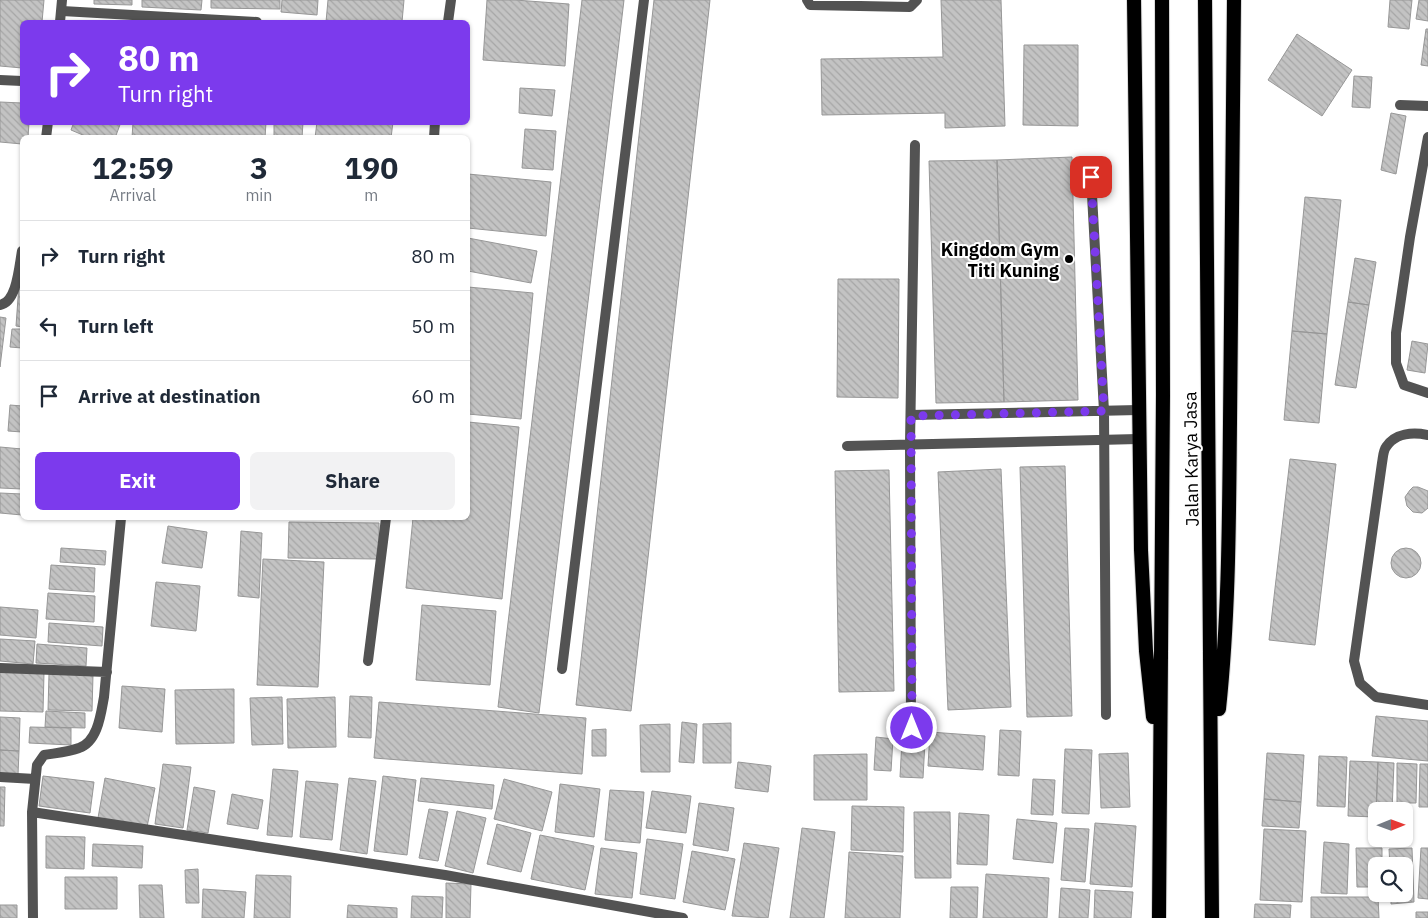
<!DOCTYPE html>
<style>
body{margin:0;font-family:"IBM Plex Sans",sans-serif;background:#f2f2f3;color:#1f2937;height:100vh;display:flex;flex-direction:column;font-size:19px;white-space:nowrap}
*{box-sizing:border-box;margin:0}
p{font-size:16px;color:#747a83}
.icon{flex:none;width:28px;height:28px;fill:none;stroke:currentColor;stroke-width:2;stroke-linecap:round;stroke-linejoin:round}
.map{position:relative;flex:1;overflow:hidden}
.side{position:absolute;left:20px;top:135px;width:450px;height:385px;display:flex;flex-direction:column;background:#fff;border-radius:8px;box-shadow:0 1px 4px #0004}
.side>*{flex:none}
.guide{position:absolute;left:20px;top:20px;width:450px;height:105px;border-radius:8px;box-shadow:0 1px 4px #0004;background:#7c3aed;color:#fff;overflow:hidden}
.needle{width:32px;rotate:89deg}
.tools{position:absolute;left:1368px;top:802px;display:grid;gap:10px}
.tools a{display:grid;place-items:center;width:45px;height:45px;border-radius:8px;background:#fff;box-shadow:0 1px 4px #0004;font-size:25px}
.pin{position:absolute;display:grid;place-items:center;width:42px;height:42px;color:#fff;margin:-21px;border-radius:10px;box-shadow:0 2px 8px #0006}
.me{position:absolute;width:55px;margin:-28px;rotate:0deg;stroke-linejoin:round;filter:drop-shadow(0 0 4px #0008)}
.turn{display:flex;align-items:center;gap:18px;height:105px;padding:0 15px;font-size:22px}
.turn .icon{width:65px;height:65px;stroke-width:2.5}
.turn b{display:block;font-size:35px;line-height:42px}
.eta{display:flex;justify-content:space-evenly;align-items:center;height:85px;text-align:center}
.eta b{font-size:30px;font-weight:700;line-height:35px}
.button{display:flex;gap:10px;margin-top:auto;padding:10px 15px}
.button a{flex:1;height:58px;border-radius:8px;background:#7c3aed;color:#fff;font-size:20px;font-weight:700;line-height:58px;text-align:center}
.button a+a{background:#f2f2f3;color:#1f2937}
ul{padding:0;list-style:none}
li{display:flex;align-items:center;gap:15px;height:70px;padding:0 15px;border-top:1px solid #e0e1e3}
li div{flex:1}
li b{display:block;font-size:19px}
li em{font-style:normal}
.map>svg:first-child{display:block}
.building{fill:url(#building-back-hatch);stroke:#979797}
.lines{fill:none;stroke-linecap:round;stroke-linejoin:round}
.trunk-casing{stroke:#dbdbdb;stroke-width:16}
.service{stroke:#535353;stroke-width:10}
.minor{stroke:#535353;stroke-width:10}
.trunk{stroke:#000;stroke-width:14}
.route{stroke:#7c3aed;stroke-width:9;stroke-dasharray:0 16.2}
.poi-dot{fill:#000;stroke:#fff;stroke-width:2}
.labels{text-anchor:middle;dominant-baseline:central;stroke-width:4;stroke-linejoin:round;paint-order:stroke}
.poi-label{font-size:18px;font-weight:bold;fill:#000;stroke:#fff;text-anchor:end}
.street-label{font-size:18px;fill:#000;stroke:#fff}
</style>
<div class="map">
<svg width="1428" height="918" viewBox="0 0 1428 918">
<defs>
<pattern id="building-back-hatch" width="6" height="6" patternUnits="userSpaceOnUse" patternTransform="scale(1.25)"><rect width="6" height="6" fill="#c3c3c3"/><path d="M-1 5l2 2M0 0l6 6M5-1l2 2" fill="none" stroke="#a6a6a6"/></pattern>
</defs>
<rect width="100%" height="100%" fill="#fff"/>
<path class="building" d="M0 0H44L42 22H22V68L0 66Z
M94 0H132V5L94 4Z
M142 0H202L201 10 142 7Z
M211 0H280V9L211 8Z
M282 0H318L317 15 281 12Z
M328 0H404L402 22H326Z
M487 0H515L569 4 565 66 483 60Z
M582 0H624L539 713 498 707Z
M654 0H710L631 711 576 705Z
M941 0H1001L1005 126 945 128V113L822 115 821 59 943 57Z
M1390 0H1412L1409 29 1388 27Z
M1419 0H1428V21L1416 19Z
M1426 29H1428V66L1421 65Z
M1297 34 1352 70 1322 116 1268 80Z
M1024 45H1078V126L1023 125Z
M1354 76 1372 77 1370 108 1352 107Z
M520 88 555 90 552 116 519 113Z
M0 102 22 103V122H29L28 138H22V144L0 142Z
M1391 113 1406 116 1396 174 1381 170Z
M74 122H121L115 138H90L71 130Z
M133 122H266L265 138H132Z
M274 122H303L302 138H274Z
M317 122H393L391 138H315Z
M525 129 556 131 553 170 522 168Z
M1072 157 1078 400 1004 402 997 160Z
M997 160 1004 402 936 403 929 161Z
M468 174 551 182 546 236 468 228Z
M1305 197 1341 200 1327 334 1292 331Z
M468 238 537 251 531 283 468 271Z
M1355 258 1376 262 1369 305 1348 302Z
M20 271H22V327L16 326Z
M838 279H899L898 398 837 397Z
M468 287 533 293 521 419 468 414Z
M1348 302 1369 305 1356 388 1335 385Z
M0 317 6 318 0 367Z
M12 329H22V348L10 347Z
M1292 331 1327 334 1319 423 1284 420Z
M1412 341 1428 344 1425 373 1407 370Z
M10 405 22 406V432L8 431Z
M468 422 519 427 502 599 406 588 413 518H468Z
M0 447 22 449V489L0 488Z
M1290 459 1336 464 1315 645 1269 640Z
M1065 466 1072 716 1027 717 1020 467Z
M1001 469 1011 707 948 710 938 472Z
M889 470 894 691 839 692 835 471Z
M1413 487H1418L1428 491V508L1422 513 1413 512 1407 506 1405 497 1410 490Z
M0 493 22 494V515L0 513Z
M289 522 379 523V559L288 558Z
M168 526 207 532 202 568 162 563Z
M241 531 262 533 259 598 238 596Z
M61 548 106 551 105 565 60 562Z
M1391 563a15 15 0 1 1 30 0a15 15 0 1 1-30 0Z
M263 559 324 562 318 687 257 685Z
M51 565 95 568 94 592 49 589Z
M156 582 200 586 196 631 151 626Z
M48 593 95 596 94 622 46 619Z
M422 605 496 611 490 685 416 680Z
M0 607 38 610 36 638 0 635Z
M49 623 103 627 102 646 48 642Z
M0 639 35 641 33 664 0 661Z
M37 644 87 648 86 666 36 663Z
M0 672 44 673 43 712 0 711Z
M49 674 93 675 92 711 48 710Z
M122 686 165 689 162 732 119 728Z
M234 689V743L176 744 175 690Z
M350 696 372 697 371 738 348 737Z
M282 697 283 744 252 745 250 698Z
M335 697 336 747 288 748 287 699Z
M379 702 586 718 582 774 374 758Z
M46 711 85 713V728L45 727Z
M1376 716 1428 721V761L1372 756Z
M0 717 20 718 19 751 0 750Z
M682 722 697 724 694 763 679 762Z
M731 723V763H703V724Z
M670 724V772H641L640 725Z
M30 727 71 728V745L29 743Z
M606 729V756H592V730Z
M1000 730 1021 731 1019 776 998 775Z
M930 732 985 736 983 770 928 766Z
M876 737 893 739 891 771 874 770Z
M902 740 925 742 923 778 900 777Z
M1065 749 1092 750 1089 814 1062 813Z
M0 750 19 751 18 775 0 774Z
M1128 753 1130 807 1101 808 1099 754Z
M1267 753 1304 755 1301 802 1264 799Z
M867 754V800H814V755Z
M1319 756 1347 757 1345 807 1317 806Z
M1350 761 1378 762 1376 817 1348 816Z
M738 762 771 766 768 792 735 788Z
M1378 762 1394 763 1392 811H1376Z
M1397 763 1417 764 1416 803H1397Z
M163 764 191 767 183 828 155 824Z
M1420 764H1428V807H1419Z
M273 769 298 771 292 837 267 835Z
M43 776 94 782 90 813 39 806Z
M383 776 416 780 407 855 374 851Z
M105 778 155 788 147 827 98 818Z
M349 778 376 781 367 854 340 850Z
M421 778 494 785 492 809 418 801Z
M504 779 552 792 542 831 494 819Z
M1033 779 1055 780 1053 815 1031 814Z
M306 781 338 784 332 840 300 837Z
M560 784 600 789 594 837 555 832Z
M0 787H5L4 826H0Z
M194 787 215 791 208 833 187 830Z
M610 790 644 792 640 843 605 840Z
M652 791 691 796 686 833 646 828Z
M232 794 263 800 258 829 227 824Z
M1264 799 1301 802 1299 828 1262 826Z
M699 803 734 808 728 851 693 845Z
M852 806 904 807 903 852 851 850Z
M429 809 448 812 438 861 419 858Z
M457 811 486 818 473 873 445 866Z
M914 812H950L951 878H915Z
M959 813 989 815 987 865 957 864Z
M1017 819 1057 823 1053 863 1013 859Z
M1095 823 1136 826 1132 887 1090 884Z
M497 824 531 833 521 872 487 864Z
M802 828 835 832 824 918H790Z
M1065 828 1089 829 1085 882 1061 880Z
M1264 829 1306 831 1302 902 1260 900Z
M540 835 594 846 585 890 531 879Z
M46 836 85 837 84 869 46 868Z
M647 839 683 844 675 899 640 894Z
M1324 842 1349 844 1347 894 1321 893Z
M744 843 779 848 768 918 732 916Z
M93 844 143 846 142 868 92 866Z
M601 848 637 853 632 898 595 894Z
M1356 848H1382V866H1376V887H1357Z
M1412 848 1414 902 1391 904V894H1404V866H1390L1389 849Z
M1421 848H1428V899L1418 898Z
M692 851 735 859 725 910 683 902Z
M849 852 903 856 900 918H845Z
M198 869 199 903H186L185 870Z
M986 874 1049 878 1047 918H983Z
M256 875 291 876 290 918H254Z
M65 877H117V909H65Z
M446 883 471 884 470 918H446Z
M139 885H162L164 918H140Z
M951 887H978L977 918H950Z
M1061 888 1090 890 1088 918H1059Z
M203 889 246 892 244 918H202Z
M1095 890 1133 892 1131 918H1094Z
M412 896 443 897 442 918H411Z
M1311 897H1378L1379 918H1311Z
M1255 904 1291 905 1290 918H1254Z
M0 905H17V918H0Z
M348 905 397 908V918H347Z
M1416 912H1428V918H1416Z"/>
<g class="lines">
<g class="trunk-casing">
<path id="trunk" d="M1134 0 1141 550 1146 651 1153 717
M1205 0 1212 918
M1219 709C1229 614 1229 518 1230 423 1232 282 1233 141 1234 0
M1159 918 1163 395 1162 0"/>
</g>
<path class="service" d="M807 0 810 5 910 7 917 0
M62 11 257 22
M1400 105 1428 106
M1428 137 1410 237 1396 333V363L1404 385 1428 393
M1428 435C1413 432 1395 433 1386 447 1383 451 1383 458 1382 463L1354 661 1360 683 1376 697 1428 705"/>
<path class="minor" d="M60 22 62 0
M448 22 451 0
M0 80 22 81
M46 138 48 122
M434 138 435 122
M1091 177 1104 411 1106 715
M0 305C17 302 19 267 22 251
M911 415 1138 410
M847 446 1138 439
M368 661 386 518
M0 668 107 672
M562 669 644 0
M911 728 910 444 915 145
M0 777 35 779
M32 812 445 875 683 918
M33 918 32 812 37 765 44 755C56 753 69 752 79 748 98 742 101 713 104 697L121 518"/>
<use href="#trunk" class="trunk"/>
</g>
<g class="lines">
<path class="route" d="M912 728 911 416 1104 411 1091 177"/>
</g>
<circle class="poi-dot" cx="1069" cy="259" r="5"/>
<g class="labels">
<g class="poi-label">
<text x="1059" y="249">Kingdom Gym<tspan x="1059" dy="21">Titi Kuning</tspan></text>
</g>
<g class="street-label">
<text transform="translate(1191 459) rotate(-91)">Jalan Karya Jasa</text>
</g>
</g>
</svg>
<div class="tools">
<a><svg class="needle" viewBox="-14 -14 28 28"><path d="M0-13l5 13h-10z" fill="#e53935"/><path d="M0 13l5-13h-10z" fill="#747a83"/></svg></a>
<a><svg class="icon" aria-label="search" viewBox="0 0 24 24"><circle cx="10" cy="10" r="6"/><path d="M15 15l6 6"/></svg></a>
</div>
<div class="pin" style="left:1091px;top:177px;background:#d93025"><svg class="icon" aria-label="arrive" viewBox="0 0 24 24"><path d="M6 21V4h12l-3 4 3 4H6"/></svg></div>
<svg class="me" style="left:912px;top:728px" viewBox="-20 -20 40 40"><circle r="17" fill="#7c3aed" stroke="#fff" stroke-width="3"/><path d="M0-11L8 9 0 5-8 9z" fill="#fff"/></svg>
<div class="guide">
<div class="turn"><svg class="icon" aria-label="right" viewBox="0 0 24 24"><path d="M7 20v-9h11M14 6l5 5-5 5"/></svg><div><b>80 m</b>Turn right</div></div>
</div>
<section class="side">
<div class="eta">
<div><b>12:59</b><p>Arrival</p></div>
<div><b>3</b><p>min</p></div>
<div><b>190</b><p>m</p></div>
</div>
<ul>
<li><svg class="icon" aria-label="right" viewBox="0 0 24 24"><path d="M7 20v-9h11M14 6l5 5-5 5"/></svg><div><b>Turn right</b></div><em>80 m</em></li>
<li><svg class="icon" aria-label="left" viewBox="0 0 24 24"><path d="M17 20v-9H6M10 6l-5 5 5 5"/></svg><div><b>Turn left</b></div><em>50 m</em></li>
<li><svg class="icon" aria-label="arrive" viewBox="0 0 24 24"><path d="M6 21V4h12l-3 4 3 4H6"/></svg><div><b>Arrive at destination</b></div><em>60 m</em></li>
</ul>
<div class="button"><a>Exit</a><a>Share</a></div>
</section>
</div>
